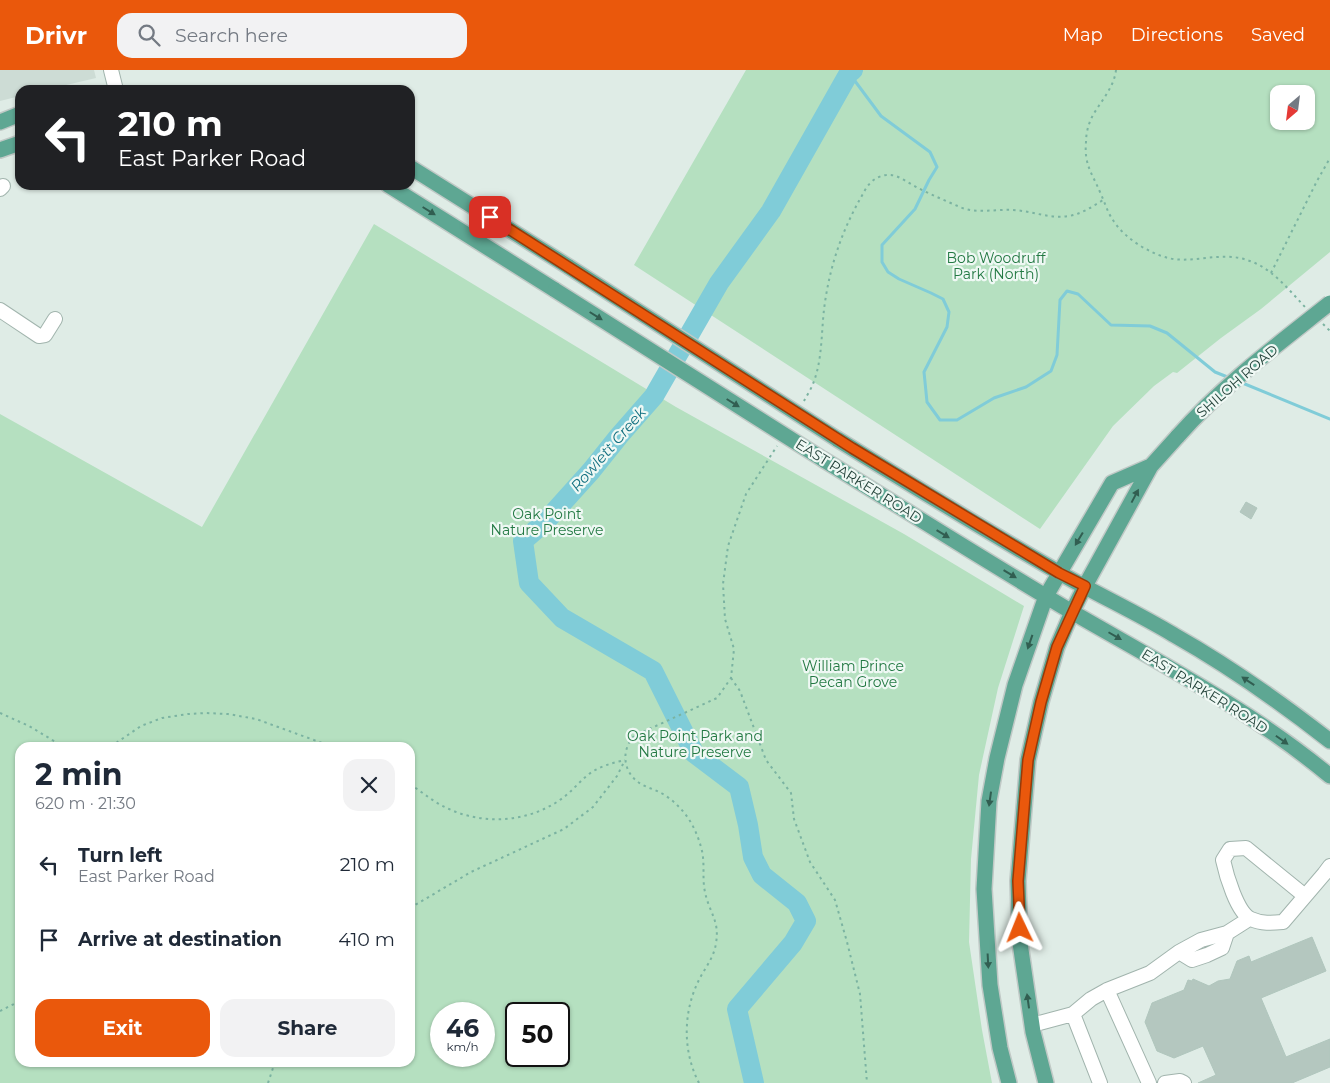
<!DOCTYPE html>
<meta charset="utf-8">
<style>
body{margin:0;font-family:Montserrat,sans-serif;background:#f2f2f3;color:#1f2937;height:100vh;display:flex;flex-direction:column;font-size:19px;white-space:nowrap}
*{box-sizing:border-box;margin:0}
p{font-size:16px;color:#747a83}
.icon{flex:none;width:28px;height:28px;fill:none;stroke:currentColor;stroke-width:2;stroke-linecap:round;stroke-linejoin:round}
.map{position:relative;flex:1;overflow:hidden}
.sheet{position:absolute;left:15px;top:672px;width:400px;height:325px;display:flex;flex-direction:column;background:#fff;border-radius:15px;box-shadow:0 1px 4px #0004}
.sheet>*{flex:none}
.hud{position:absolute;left:15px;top:15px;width:400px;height:105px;border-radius:15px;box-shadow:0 1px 4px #0004;background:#202124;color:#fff;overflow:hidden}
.needle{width:32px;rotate:208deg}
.buttons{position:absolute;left:1270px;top:15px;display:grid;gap:10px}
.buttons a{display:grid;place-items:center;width:45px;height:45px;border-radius:10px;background:#fff;box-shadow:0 1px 4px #0004;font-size:25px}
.speed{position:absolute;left:430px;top:932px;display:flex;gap:10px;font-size:25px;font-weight:700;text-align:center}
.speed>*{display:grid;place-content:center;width:65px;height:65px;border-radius:50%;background:#fff;box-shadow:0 1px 4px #0004;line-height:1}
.speed small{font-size:12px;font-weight:400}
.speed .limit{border:2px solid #111;border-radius:8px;background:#fff;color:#111}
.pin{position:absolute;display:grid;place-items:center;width:42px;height:42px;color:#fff;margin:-21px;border-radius:10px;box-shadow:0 2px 8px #0006}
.me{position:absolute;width:55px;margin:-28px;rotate:358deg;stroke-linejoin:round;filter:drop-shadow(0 0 4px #0008)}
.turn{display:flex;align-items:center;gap:18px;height:105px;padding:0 20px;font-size:22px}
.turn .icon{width:65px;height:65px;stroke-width:2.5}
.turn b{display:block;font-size:35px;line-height:42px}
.round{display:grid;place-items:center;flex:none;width:52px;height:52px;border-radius:15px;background:#f2f2f3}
.summary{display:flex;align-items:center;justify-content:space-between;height:85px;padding:0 20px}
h1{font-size:30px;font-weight:700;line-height:38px}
.button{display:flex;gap:10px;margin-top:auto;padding:10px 20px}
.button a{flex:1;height:58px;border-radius:15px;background:#ea580c;color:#fff;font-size:20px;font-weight:700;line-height:58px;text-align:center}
.button a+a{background:#f2f2f3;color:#1f2937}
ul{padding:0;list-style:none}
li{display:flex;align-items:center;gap:15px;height:75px;padding:0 20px}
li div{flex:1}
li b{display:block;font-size:19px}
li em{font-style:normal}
header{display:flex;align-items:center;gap:30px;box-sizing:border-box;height:70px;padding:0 25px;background:#ea580c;color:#fff}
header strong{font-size:24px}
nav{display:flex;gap:28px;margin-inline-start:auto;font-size:18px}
.search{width:350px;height:45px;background:#f2f2f3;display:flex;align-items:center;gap:12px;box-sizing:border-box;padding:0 18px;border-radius:15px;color:#747a83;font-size:19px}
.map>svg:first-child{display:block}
.built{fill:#cddcd5}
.green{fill:#b5e0c0;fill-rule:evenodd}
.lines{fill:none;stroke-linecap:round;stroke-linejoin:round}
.stream{stroke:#80ccd8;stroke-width:3}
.river{stroke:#80ccd8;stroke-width:20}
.building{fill:#b4c7bf;stroke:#b0c6bd}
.minor-casing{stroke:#a1b4ad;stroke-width:16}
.major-casing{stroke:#c0c9c6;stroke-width:18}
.path{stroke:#7bb3a1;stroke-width:2;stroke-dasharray:2.5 4;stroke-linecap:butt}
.minor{stroke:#fff;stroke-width:14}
.major{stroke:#5ea793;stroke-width:15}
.major-bridge-casing{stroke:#c0c9c6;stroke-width:18;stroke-linecap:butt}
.major-bridge{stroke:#5ea793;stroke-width:15}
.oneway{fill:#315e51}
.route-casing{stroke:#983908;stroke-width:12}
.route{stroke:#ea580c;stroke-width:9}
.labels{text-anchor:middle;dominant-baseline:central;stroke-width:4.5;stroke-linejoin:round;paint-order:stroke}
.park-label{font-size:14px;fill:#237943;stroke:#eff8f4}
.street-label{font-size:14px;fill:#1e3e35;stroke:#eff8f4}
.water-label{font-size:15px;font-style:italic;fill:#116f80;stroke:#eff8f4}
</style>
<header>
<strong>Drivr</strong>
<div class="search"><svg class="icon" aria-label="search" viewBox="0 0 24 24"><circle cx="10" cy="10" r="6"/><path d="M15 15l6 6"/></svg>Search here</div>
<nav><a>Map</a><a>Directions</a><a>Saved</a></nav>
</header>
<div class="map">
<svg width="1330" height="1013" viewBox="0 0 1330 1013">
<rect width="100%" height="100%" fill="#dfece6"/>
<path class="built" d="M0 0H94L96 8 45 20H20V26L0 31Z"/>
<path class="green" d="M746 0H1330V182L1261 239 1221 268 1177 303 1173 302 1154 316 1113 356 1040 459 634 195ZM1279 24H1306V51H1279Z
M374 154 676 337 904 464 1024 536 998 618 979 705 971 789 969 872 982 960 992 1013H0V344L202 457ZM20 678H410V992H20ZM441 944H484V986H441ZM516 944H559V986H516Z"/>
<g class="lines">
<path class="stream" d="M849 3 881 46 930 82 937 97 929 110 915 139 882 175V192L888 202 899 209 931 223 943 229 949 242 947 257 924 302 927 332 940 350H957L994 328 1026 317 1051 301 1057 285 1060 230 1067 221 1078 224 1111 255 1150 256 1167 263 1215 302 1230 308
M1240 312 1330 349"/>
<path class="river" d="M754 1013 737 939 793 873 806 851 797 833 762 805 753 787 748 755 739 717 694 683 653 601 562 548 529 513 523 471 546 451 591 401 619 366 654 326 719 213 771 141 849 3 853 0"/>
</g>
<path class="building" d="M1246 432 1257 438 1251 449 1240 442Z
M1312 867 1326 901 1261 928 1286 987 1330 969V997L1292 1013H1198L1216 1005 1203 976 1174 988 1157 981 1145 952 1152 933 1184 920 1188 910 1192 911 1193 909 1209 916 1218 911 1230 909 1237 891 1249 886 1251 892Z"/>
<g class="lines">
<g class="minor-casing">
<path id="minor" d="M111 0 116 20
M0 119 3 116
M0 240 39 266 45 265 55 249
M1305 826 1246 778 1230 779 1223 790C1226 804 1237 843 1251 849 1262 854 1272 853 1283 852L1324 804 1330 796
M1179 882 1192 890 1207 885 1222 878 1227 863
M1107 920 1149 1013
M1073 944 1100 1013
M1032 955 1073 944 1091 929 1107 920 1150 903 1179 882 1201 870 1227 863 1249 849
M1165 1013 1180 1011 1184 1013"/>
</g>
<g class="major-casing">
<path id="major" d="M0 52 20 44
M0 80 20 73
M410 97 569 197
M388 115 555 220
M837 369C910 414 983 459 1058 502 1096 524 1136 542 1174 565 1229 596 1280 632 1330 671
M824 390C907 441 989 493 1072 542 1160 593 1252 641 1330 706
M1009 1013 1000 978 990 915 984 819 989 731 997 688 1015 615 1046 526 1112 413 1151 396
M1046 1013 1033 962 1020 873 1018 811 1028 690 1041 632 1057 577 1072 542 1085 516 1151 396 1178 366"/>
</g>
<path class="path" d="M1116 0C1114 18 1100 32 1092 47 1088 55 1086 64 1086 72 1084 95 1092 103 1100 122 1105 133 1108 144 1115 153 1126 169 1149 183 1168 188 1192 194 1221 181 1247 190 1271 197 1288 219 1305 237
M1271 203 1317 111 1330 88
M1323 254 1330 261
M804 331C807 325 812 318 814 311 823 287 821 258 825 232 831 192 843 158 864 122 869 112 878 104 891 105 900 106 910 114 918 118 932 125 946 131 960 137 976 144 995 139 1013 140 1032 141 1049 149 1069 146 1081 144 1092 137 1103 130
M731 608 740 621 766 690 791 723 794 749 810 792 835 830 847 872 860 924 867 1013
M0 643 29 656 59 674 78 678
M91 678 107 676 116 673 141 656 162 648 188 644 206 643 228 644 256 649 336 678
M410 714C423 723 435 733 449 739 486 756 531 752 564 727 573 720 580 711 589 704 600 696 612 693 625 690
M410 838 471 802 564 759 593 737 617 706 625 690
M0 941 20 931
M268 1013 275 992
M699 1013C683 982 683 945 697 914 703 900 714 889 716 873 720 851 709 842 705 822 702 809 705 795 702 781 698 764 690 747 677 735 670 728 661 722 652 719 647 717 642 715 638 712 623 701 621 680 634 666L717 628 731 608 734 579 725 549 723 514 728 476 746 424 777 376"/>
<use href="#minor" class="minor"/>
<use href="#major" class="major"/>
<g class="major-bridge-casing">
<path id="major-bridge" d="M569 197 837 369
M555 220 824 390
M1178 366C1223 315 1277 275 1330 233"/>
</g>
<use href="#major-bridge" class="major-bridge"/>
</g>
<defs><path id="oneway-solid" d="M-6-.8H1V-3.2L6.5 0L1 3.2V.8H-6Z" transform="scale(1.25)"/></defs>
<g class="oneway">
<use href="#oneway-solid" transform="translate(429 141) rotate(32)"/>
<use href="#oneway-solid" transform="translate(596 246) rotate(32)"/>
<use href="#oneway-solid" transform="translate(733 333) rotate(32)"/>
<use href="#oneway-solid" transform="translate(1135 426) rotate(-62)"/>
<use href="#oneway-solid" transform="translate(943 464) rotate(31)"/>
<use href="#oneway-solid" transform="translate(1079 469) rotate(121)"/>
<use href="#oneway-solid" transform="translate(1010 504) rotate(31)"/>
<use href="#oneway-solid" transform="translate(1115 566) rotate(30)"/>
<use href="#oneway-solid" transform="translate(1030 572) rotate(109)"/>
<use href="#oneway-solid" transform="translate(1248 611) rotate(-147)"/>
<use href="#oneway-solid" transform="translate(1282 670) rotate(35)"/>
<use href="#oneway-solid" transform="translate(990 729) rotate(98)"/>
<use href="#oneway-solid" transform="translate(988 891) rotate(87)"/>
<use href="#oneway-solid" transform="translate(1028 931) rotate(-98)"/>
</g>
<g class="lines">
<g class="route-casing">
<path id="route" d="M490 147 852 378 1059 503 1085 516 1057 577 1041 632 1028 690 1018 811 1020 858"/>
</g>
<use href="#route" class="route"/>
</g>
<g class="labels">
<g class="park-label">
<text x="996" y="188">Bob Woodruff<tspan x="996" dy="16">Park (North)</tspan></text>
<text x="547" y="444">Oak Point<tspan x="547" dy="16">Nature Preserve</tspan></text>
<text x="853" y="596">William Prince<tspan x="853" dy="16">Pecan Grove</tspan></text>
<text x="695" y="666">Oak Point Park and<tspan x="695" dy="16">Nature Preserve</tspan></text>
</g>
<g class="street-label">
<text transform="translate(1237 311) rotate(-41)">SHILOH ROAD</text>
<text transform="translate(859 411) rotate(32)">EAST PARKER ROAD</text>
<text transform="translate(1205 621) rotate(32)">EAST PARKER ROAD</text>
</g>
<g class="water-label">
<text transform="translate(608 379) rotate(-49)">Rowlett Creek</text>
</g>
</g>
</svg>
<div class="buttons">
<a><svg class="needle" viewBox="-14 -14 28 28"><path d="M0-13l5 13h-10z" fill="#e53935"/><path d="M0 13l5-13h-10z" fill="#747a83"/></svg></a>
</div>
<div class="speed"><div>46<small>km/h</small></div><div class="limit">50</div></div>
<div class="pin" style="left:490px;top:147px;background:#d93025"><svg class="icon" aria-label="arrive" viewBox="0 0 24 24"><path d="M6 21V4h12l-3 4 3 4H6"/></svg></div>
<svg class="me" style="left:1020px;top:858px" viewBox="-20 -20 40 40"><path d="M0-17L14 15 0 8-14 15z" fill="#ea580c" stroke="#fff" stroke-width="4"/></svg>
<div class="hud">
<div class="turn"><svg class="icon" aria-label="left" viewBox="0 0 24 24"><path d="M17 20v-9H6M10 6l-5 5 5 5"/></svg><div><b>210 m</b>East Parker Road</div></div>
</div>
<section class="sheet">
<div class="summary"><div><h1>2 min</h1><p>620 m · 21:30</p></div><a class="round"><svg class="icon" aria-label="close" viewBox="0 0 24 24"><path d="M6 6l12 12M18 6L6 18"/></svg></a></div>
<ul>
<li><svg class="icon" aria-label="left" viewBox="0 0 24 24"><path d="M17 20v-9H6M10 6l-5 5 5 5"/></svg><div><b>Turn left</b><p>East Parker Road</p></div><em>210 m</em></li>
<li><svg class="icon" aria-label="arrive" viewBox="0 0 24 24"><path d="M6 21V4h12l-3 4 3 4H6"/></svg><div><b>Arrive at destination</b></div><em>410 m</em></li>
</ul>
<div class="button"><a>Exit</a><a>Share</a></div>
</section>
</div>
